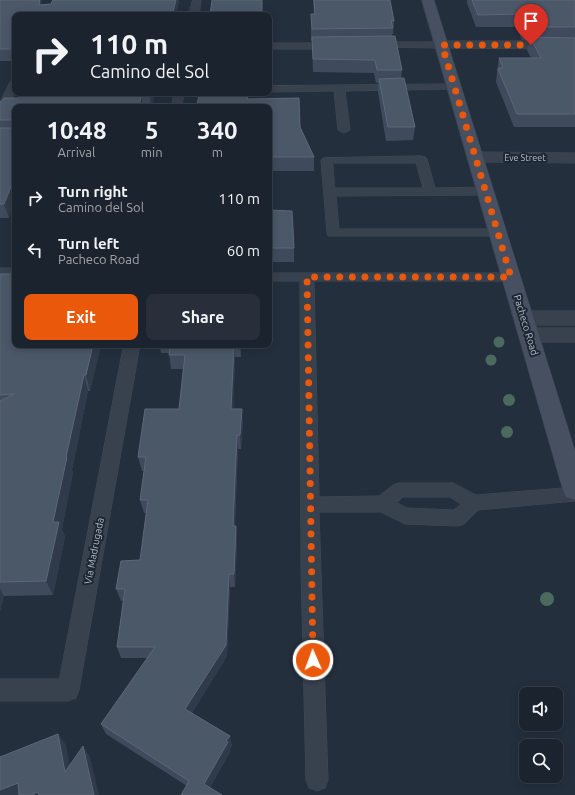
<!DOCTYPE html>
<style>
body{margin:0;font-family:Ubuntu,sans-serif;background:#282f3a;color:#f1f3f6;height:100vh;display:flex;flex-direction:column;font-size:15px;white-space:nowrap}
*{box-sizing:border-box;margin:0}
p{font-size:13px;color:#a0a4aa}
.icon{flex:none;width:22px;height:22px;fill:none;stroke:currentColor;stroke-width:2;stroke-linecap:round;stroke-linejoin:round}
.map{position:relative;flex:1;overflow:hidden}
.panel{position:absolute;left:12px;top:104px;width:260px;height:244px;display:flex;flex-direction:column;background:#1b232e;border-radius:8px;box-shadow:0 2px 10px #0003,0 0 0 1px #39404a}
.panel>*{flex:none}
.guide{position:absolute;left:12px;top:12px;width:260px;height:84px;border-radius:8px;box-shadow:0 2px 10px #0003,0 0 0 1px #39404a;background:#1b232e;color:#f1f3f6;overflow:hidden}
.fabs{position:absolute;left:519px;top:687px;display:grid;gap:8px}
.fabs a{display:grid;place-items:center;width:44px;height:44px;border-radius:8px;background:#1b232e;box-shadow:0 2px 10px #0003,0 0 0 1px #39404a;font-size:20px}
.pin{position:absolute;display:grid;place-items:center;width:34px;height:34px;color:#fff;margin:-41px -17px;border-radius:50% 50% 50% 0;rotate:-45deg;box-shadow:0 0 4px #0007}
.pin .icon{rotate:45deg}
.me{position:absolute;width:44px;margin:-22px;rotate:358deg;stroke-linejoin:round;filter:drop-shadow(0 0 3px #0008)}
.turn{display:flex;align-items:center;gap:14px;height:84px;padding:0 12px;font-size:18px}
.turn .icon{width:52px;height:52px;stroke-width:2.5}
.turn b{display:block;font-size:28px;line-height:34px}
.eta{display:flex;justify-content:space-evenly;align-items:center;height:68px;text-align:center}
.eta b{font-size:24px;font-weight:600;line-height:28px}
.primary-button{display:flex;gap:8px;margin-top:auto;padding:8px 12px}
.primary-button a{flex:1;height:46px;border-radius:8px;background:#ea580c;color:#fff;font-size:16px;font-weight:600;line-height:46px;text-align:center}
.primary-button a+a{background:#282f3a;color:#f1f3f6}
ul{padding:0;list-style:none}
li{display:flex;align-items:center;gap:12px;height:52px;padding:0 12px}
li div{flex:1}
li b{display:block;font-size:15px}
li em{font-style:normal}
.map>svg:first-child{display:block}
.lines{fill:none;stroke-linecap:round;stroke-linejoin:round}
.lane-casing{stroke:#414a57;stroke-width:1}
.street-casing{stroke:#414a57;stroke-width:1}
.secondary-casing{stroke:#414a57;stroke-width:1}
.lane{fill:#38414e;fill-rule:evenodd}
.street{fill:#38414e;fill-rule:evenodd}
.secondary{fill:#465061;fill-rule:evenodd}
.tree{fill:#4b6a5d}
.wall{fill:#3f4b5c}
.shaded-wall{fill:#2f3b4b}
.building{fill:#4b5868;stroke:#5c6777}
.route{stroke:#ea580c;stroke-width:7;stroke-dasharray:0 12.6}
.labels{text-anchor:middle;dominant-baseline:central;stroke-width:4;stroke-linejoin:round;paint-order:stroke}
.far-street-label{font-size:9px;fill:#b4bcc9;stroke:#1d2633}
.street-label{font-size:10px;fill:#b4bcc9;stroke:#1d2633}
</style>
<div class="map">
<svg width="575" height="795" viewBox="0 0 575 795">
<rect width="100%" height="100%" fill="#242f3e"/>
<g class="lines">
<g class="lane-casing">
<path id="lane" d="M193 0H201L199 15H189Z
M375 42H442L447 45 442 48 372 47 370 45 372 43Z
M269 43H333L338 46 333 49H269Z
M15 79V93L5 113 0 116V102L10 82Z
M454 84 458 85 459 87 458 89 345 91 350 130 344 133 338 130 334 91 269 92 270 86Z
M174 93H184L182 107H172Z
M421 156 425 157 427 159 435 188 486 187 490 188 492 191 490 194 486 195 336 196 339 229H498L503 230 504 233 503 236H328L327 233 321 160 323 158ZM333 163H416L423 188H335Z
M0 268H15V276H0Z
M269 273H511L516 274 518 277 516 280 511 281H314L319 497 379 496 393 485 399 483H453L476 495 575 487V501L478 510 464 524 458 526 405 524 381 512H319L328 780 325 788 317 791 309 788 306 780 301 569 300 281H269ZM403 497H450L461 504 454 510 407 508 397 503Z
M124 345H140L79 690 76 698 68 701H0V679H59Z"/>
</g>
<g class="street-casing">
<path id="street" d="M442 41H575V49L437 48 435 45 437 42Z
M476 152 575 153V163L476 162 470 160 468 157 470 154Z
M524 311H575V325H524L517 323 514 318 517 313Z
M529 328H575V342H529L522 340 519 335 522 330Z"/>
</g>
<g class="secondary-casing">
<path id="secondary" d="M422 0H434L575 451V500L566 497 563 490Z"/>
</g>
<use href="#lane" class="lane"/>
<use href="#street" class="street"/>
<use href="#secondary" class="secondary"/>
</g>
<g class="tree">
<circle cx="499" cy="342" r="5.5"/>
<circle cx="491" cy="360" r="5.5"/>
<circle cx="509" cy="400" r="6"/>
<circle cx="507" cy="432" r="6"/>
<circle cx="547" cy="599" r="7"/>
</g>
<path class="wall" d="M0 0H41L42 5 51 4 53 0H179L176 15H15V61H0Z
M313 0H390L394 21 393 34H392V36L402 70 401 78 415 127 413 140 386 141 378 92V83H376L374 73 313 72 312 41H311V14H314Z
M467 0H575V127H514L496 82 497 73V71L499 58H531L527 50 530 40H522L516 27H476L467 3Z
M155 93 152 107H15L9 218H0V102L19 98Z
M199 93H249L248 99 299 98 300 127 314 157V171H269V107H197Z
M269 210 294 248V262H269Z
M0 274 101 345 90 391H88L72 470 73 472 62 529 65 537 53 595 4 596 0 611Z
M159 345H241V357H235L233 409 243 423 241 449H238L235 526H236L237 539 235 587H230L227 656 192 713 232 745 230 749V752L210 787 187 786 106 734 101 724 147 658H121L117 647 123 601H121L116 589 140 560 146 513H144L140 500 144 471H142L138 457 179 409 183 369H171L169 353H161Z"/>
<path class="shaded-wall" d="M40 0H41L44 11 39 3Z
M176 0H179L176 15H172Z
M150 93H155L152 107H151L150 96Z
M141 96 143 107H139Z
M15 177V201L9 218 4 204Z
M93 345H101L90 391 86 375Z
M234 345 235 357 233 423 231 409Z
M240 345H241V357Z
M84 375 88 391 72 470 73 472 62 529 65 537 53 595 46 581 53 522 66 457Z
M242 409 243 423 241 449 240 435Z
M237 435 238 449 234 539 233 526Z
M236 526 237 539 235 587 234 574Z
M229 574 230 587 227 656 188 719 185 709Z
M0 589 4 596 0 611Z
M58 734 66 745 73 782 65 772Z
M230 736 232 745 230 749V752L207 792 204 784 226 741Z
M83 746 90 757 99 795H94Z
M18 783 21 795H0V790Z
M38 792 41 795H31Z"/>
<path class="building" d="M0 0H40L39 3 40 5 51 4 53 0H176L172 15H15V49H0Z
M212 0H262V15H210Z
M314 0H390L394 21H391L393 28 312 29 311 14H315Z
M472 0H575V27H525L519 14 478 15Z
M395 36 402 70H377L375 60 313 59 312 37Z
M530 37 575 38V114H517L498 69H500L499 68H503L499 58H541Z
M404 78 415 127H388L379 79Z
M21 93H150V96H141L139 107H15V177L4 204H0V128H12V120H0V102L2 101 4 98H19Z
M199 93H248L247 99 299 98 300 127 314 157H269V107H197Z
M269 210 292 211 294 248H269Z
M0 274H15V345H93L86 375H84L66 457H67L53 522H59L46 581 0 582V401L14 394 0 395Z
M170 345H234L231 409H242L240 435H237L233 526H236L234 574H229L226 645 185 709 230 736 226 741 228 742 204 784 222 795H181L189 781 101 724 155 647H117L125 589H116L121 561 140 560 148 500H140L146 457H138L145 409H179L185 355H169Z
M58 734 65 772 83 746 94 795H39L38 792 31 795H19L18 783 0 790V757Z"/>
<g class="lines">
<path class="route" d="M313 660 307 277H511L442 45H531"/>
</g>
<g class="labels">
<g class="far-street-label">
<text x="525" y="158">Eve Street</text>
</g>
<g class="street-label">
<text transform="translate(526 325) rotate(73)">Pacheco Road</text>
<text transform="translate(94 551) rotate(-79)">Via Madrugada</text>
</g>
</g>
</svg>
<div class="fabs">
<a><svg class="icon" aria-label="sound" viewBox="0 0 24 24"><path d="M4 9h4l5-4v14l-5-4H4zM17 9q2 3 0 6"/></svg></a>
<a><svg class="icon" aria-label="search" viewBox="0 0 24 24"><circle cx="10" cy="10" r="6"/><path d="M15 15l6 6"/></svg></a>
</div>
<div class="pin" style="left:531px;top:45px;background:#d93025"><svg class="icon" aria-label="arrive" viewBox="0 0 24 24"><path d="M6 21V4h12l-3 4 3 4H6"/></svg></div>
<svg class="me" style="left:313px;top:660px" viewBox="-20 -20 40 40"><circle r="17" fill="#ea580c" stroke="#fff" stroke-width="3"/><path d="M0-11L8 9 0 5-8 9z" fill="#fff"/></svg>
<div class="guide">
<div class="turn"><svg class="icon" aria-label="right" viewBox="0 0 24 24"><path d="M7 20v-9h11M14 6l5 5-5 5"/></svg><div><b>110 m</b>Camino del Sol</div></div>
</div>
<section class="panel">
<div class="eta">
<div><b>10:48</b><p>Arrival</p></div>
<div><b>5</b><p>min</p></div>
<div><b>340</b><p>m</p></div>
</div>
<ul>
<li><svg class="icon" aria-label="right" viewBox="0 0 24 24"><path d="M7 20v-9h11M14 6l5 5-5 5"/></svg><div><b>Turn right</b><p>Camino del Sol</p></div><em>110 m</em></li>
<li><svg class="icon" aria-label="left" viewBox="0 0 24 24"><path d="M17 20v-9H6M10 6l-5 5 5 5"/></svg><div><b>Turn left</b><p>Pacheco Road</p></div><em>60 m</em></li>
</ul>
<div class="primary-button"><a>Exit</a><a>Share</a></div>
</section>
</div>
